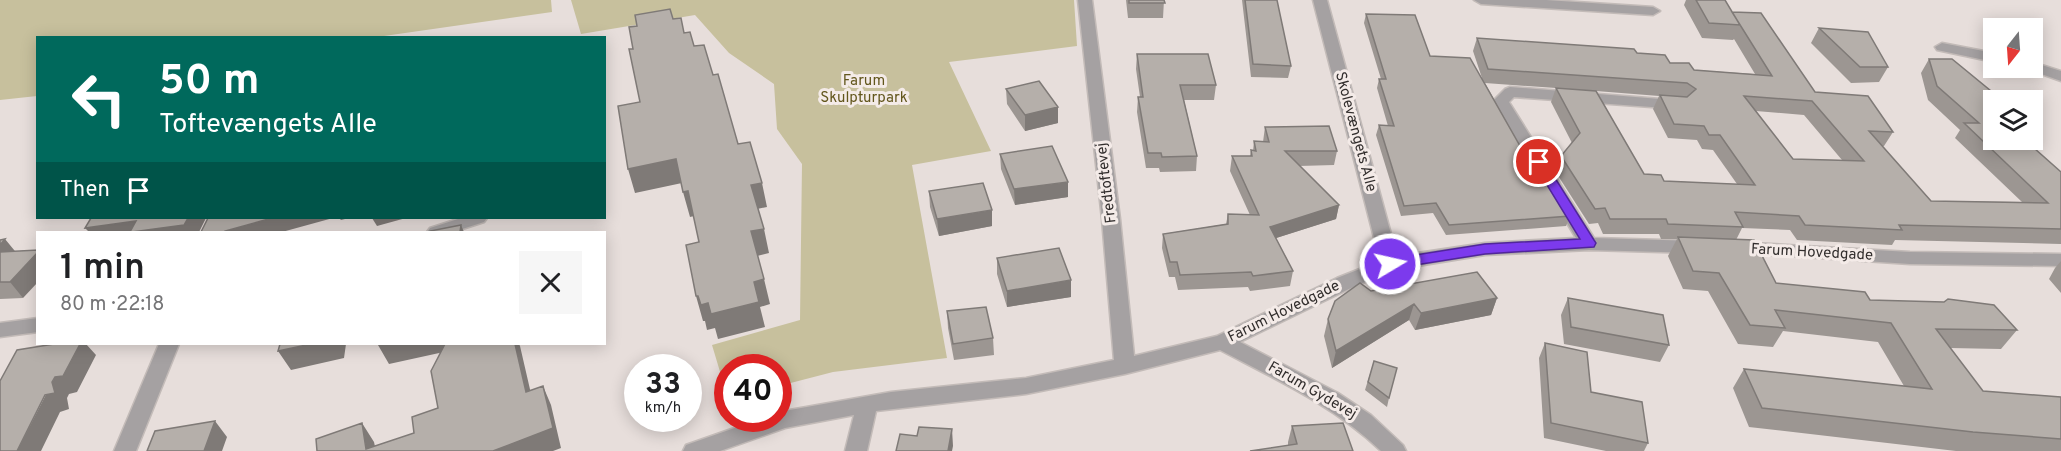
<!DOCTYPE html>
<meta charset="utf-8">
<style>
body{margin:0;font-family:Overpass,sans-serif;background:#f6f6f6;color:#202124;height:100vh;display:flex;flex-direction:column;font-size:22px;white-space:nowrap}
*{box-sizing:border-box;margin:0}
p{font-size:20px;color:#757577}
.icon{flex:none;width:33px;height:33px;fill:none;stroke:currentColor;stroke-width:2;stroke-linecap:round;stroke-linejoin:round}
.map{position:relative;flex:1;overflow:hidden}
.sheet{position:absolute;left:36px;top:231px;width:570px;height:114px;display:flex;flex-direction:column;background:#fff;border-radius:0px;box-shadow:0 3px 15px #0003}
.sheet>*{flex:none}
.hud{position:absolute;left:36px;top:36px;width:570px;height:183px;border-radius:0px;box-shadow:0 3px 15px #0003;background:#00695c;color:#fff;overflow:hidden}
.needle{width:39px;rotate:197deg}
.tools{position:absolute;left:1983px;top:18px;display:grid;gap:12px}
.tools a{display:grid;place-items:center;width:60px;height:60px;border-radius:0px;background:#fff;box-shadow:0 3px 15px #0003;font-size:30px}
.speed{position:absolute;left:624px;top:354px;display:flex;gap:12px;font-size:30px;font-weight:700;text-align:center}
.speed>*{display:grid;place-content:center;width:78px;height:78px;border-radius:50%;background:#fff;box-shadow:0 3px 15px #0003;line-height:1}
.speed small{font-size:15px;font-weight:400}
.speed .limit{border:9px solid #d22;background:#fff;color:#111}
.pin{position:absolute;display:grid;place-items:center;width:51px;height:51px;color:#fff;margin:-26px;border:3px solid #fff;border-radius:50%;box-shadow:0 2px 6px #0007}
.me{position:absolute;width:66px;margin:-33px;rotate:81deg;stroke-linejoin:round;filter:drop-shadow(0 0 4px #0008)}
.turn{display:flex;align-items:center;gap:21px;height:126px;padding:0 24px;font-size:27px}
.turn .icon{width:78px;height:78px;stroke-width:2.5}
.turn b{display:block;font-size:42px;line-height:51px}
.then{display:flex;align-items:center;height:57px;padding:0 24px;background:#0003;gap:12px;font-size:22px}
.round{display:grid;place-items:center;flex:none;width:63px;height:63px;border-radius:0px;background:#f6f6f6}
.head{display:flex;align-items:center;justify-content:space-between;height:102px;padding:0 24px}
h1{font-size:36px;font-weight:600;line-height:45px}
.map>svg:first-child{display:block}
.green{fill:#c7c09d}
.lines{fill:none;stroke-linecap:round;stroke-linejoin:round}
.minor-casing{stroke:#c3bbb8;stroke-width:3}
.minor{fill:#a5a1a2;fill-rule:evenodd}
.wall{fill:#9c9692;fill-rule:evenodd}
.shaded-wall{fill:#7f7a77}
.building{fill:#b5afaa;stroke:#7f7a77;stroke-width:1.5;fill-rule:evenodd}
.route{fill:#7c3aed;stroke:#51269a;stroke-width:1.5}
.labels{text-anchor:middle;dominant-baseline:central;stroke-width:6;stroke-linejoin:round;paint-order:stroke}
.park-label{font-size:15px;fill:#62561c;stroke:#f4ebe8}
.street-label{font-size:15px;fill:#322e2d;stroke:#f4ebe8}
</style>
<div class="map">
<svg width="2061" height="451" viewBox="0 0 2061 451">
<rect width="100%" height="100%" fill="#e7dedb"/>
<path class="green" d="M0 0H551L552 12 377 37 38 38 37 96 0 100Z
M571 0H1074L1077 46 949 62 991 151 912 165 947 358 833 372 779 386 778 368H728L727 395 712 345 800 320 802 164 777 129 774 84 729 53 695 15 581 34Z"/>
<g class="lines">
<g class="minor-casing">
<path id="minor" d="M1078 0H1092L1120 219 1134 356 1217 336 1337 278 1380 261 1313 0H1327L1397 256 1485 243 1576 238 1493 101 1505 89 1510 87 1685 101 1687 104 1679 109 1514 97 1509 102 1594 238 1697 241 1704 243 1706 247 1704 251 1697 253 1589 250 1485 255 1393 270 1351 288 1240 342 1338 393 1371 415 1403 445 1406 451H1381C1334 406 1277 380 1220 350L1125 374 1026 394 876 411 867 451H845L854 415 785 428 720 451H683L686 445 763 418H778V413L784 411 891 392 1026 378 1114 360 1102 219Z
M1474 0H1546L1653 7 1660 11 1653 15 1481 4Z
M1942 43 1994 53V62L1937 50 1935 47Z
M2032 62 2061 71V81L2027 69 2026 68H2032Z
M461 218H487L484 222 453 232H427L430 228Z
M1736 242 1910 252 2061 254V266L1910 264 1729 252 1727 248 1729 244Z
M38 318V332L0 337V323Z
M159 344H179L136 451H114Z"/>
</g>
<use href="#minor" class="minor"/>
</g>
<path class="wall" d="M1126 0H1164L1163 18H1128Z
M1242 0H1277L1291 66 1288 78 1251 77Z
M1686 0H1725L1732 12 1815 92 1893 132 1884 146H1882L1931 201 2022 202 1955 138 1960 130 1928 100 1921 73 1929 59 1994 140 2061 172V244L1895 240 1892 245 1797 240 1790 230 1742 228 1736 240 1776 283 1870 300 2017 330 2001 349 1950 348 1983 391 2061 397V451H1956L1749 427 1733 388 1744 369 1904 386 1878 342 1783 331 1773 347 1738 344 1708 291 1683 289 1668 256 1677 239H1661L1659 234H1603L1598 223 1589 224 1555 171 1561 156 1572 143 1551 102 1556 88 1485 83 1541 183 1570 216 1566 226 1446 235 1433 213 1401 216 1376 135 1379 125 1388 126 1377 88 1379 79H1381L1364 23 1366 14 1430 56 1482 78 1473 51 1477 38 1637 53 1694 70 1755 74 1734 39 1733 40 1702 38 1684 5ZM1596 91 1659 96 1653 109 1668 138 1697 140 1702 149 1713 150 1737 184 1664 181 1644 174ZM1756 111 1804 115 1842 160 1793 159Z
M1819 28 1888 67 1879 82 1851 83 1811 43Z
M1137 54 1216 85 1214 100H1184L1197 156 1196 171 1160 172 1159 168H1146L1137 112 1138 97H1140L1136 69Z
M1006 89 1058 107V123L1025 131 1007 104Z
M1265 127 1337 151 1334 165 1299 166 1339 205 1336 219 1276 238 1293 271 1290 286 1250 291 1248 287 1178 290 1175 277H1169L1162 248 1163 234 1226 224 1228 214 1250 215 1230 171 1232 156H1250L1251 150 1253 151 1254 141 1263 142Z
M1000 154 1068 197 1015 205 1001 169Z
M929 191 992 226 939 236 930 207Z
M0 240 23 298 0 299Z
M997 258 1071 297 1007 307 997 274Z
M2061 261V293L2049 279 2055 268Z
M1371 291 1497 298 1491 315 1415 330 1409 320 1332 368 1324 336 1328 319Z
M1568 298 1669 345 1660 362 1564 344 1561 315Z
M947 311 993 338 994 355 954 360 948 328Z
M1545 343 1591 392 1648 443 1644 451H1606L1544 438 1539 358Z
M1374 361 1389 398 1387 407 1365 390Z
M1292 426 1353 451 1288 445V442Z"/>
<path class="shaded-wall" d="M1058 107V123L1025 131V115Z
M676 159 682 183 635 193 628 169Z
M1068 182V197L1015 205 1014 189Z
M762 183 767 207 757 209 751 185Z
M688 191 694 216 690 217 683 192Z
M1339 205 1336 219 1267 241 1270 227Z
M992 210V226L939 236 937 219Z
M188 218H206L199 232H89L85 228 136 221Z
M272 218H333L282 232H225V231Z
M339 218H349L341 220Z
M372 218H406L377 226Z
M461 225 464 232H460Z
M764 229 769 253 757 256 751 231Z
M5 239 19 256 0 260V245Z
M38 252V282L23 298 10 282Z
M764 279 770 304 760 307 765 327 718 339 715 328 707 330 705 321H703L696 296H698L708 303 754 282Z
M1071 280V297L1007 307V291Z
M1497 298 1491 315 1415 330 1421 313Z
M1414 304 1409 320 1332 368 1336 351Z
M80 344H86L96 355 77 392 69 394 67 398 69 409 60 412 41 451H17L55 377Z
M311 344H346L344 358 291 370 278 351Z
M383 344H460L462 348 389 364 378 345Z
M515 344H519L520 346 535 411 526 392Z
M543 386 551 405 561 448 553 451H493Z
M215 421 227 437 222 451H204Z
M362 423 374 442 376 451 366 449Z
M952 429 953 446 952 451H948Z"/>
<path class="building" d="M1129 0H1164L1165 3H1129Z
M1245 0H1277L1291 66 1253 64Z
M1696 0H1725L1740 25 1709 23Z
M670 9 673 19 681 18 684 33 690 32 694 46 704 45 713 75 718 74 738 144 750 142 762 183 751 185 764 229 751 231 764 279 754 282 759 302 711 314 708 303 701 305 698 296H696L686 245 699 242 688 191 683 192 676 159 628 169 618 106 640 102 629 49H633L629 27 637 26 635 15Z
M1732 12 1761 13 1815 92 1868 96 1893 132 1869 131 1931 201 2048 203 1964 123H1979L1937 86 1929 59H1952L2002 100H1994V140H2025L2061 172V229L1899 225 1902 230 1805 225 1799 216 1735 212 1743 227 1668 224 1666 219H1610L1605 208 1595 209 1561 156 1580 133 1556 88 1596 91 1644 174 1661 175 1664 181 1755 185 1720 135H1709L1704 126 1674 124 1660 95 1687 97 1696 89 1687 83 1488 69 1477 38 1634 49 1637 53 1665 55 1670 63H1689L1694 70 1772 76ZM1744 96 1812 101 1864 161 1793 159Z
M1366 14 1415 15 1430 56 1470 58 1541 183 1546 177 1570 216 1449 225 1436 203 1404 206 1379 125 1394 126 1379 79H1386Z
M1819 28 1868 32 1888 67H1860Z
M1137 54H1208L1216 85H1180L1197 156 1162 157 1161 153H1148L1138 97H1143Z
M1039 81 1058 107 1025 115 1006 89Z
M1329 126 1337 151H1285L1339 205 1270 227 1293 271 1253 276 1251 272 1180 275 1177 262H1170L1163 234 1228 224V214L1259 215 1232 156H1252L1251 150 1256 151 1254 141 1269 142 1265 127Z
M1052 146 1068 182 1014 189 1000 154Z
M983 183 992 210 937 219 929 191Z
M91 218H188L184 225 132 232H130L136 221 85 228Z
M208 218H272L225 231V232H201Z
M461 225 460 232H430V231Z
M1678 237 1754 240 1776 283 1865 292 1870 300 1944 302 1948 299 1994 305 2017 330 1936 329 1983 391 2061 397V439L1973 432 1762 408 1744 369 1932 389 1891 323 1775 310 1785 328 1750 325 1719 273 1693 271Z
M5 239 0 245V240Z
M1059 248 1071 280 1007 291 997 258Z
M38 250V252L10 282H0V252Z
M1477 272 1497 298 1421 313 1414 304 1336 351 1328 319 1335 301 1360 283 1371 291Z
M1568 298 1663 315 1669 345 1571 327Z
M986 307 993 338 953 344 947 311Z
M1545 343 1587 352 1591 392 1642 402 1648 443 1551 423Z
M54 344H80L63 376 55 377 52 382 55 393 45 395 17 451H0V381L17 350Z
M280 344H311L278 351Z
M445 344H515L526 392 543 386 553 428 493 451H317L316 439 362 423 366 449 414 433 412 417 438 408 431 371Z
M1374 361 1397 368 1389 398 1368 382Z
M215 421 204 451H147L155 431Z
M1343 423 1353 451H1250L1297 444 1292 426Z
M919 427 952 429 948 451H896L900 434 917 436Z"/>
<path class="route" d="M1539 158 1545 162 1594 240 1596 243 1594 247 1485 254 1390 269 1385 268 1383 264 1385 261 1390 259 1485 244 1580 239 1533 162Z"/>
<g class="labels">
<g class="park-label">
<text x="864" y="81">Farum<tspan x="864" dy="17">Skulpturpark</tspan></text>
</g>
<g class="street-label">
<text transform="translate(1355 132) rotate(75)">Skolevængets Alle</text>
<text transform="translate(1107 183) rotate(-97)">Fredtoftevej</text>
<text transform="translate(1812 253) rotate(3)">Farum Hovedgade</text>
<text transform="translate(1284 312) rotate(-26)">Farum Hovedgade</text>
<text transform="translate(1312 391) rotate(30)">Farum Gydevej</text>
</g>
</g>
</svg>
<div class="tools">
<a><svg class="needle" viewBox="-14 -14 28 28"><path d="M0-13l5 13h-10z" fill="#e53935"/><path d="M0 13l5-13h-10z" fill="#757577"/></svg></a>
<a><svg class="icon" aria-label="layers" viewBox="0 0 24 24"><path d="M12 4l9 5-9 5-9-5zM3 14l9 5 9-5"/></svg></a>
</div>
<div class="speed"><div>33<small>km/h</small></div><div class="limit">40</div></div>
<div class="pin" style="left:1539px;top:162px;background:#d93025"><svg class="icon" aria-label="arrive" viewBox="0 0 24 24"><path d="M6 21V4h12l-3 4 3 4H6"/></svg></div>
<svg class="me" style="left:1390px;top:264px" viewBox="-20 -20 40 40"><circle r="17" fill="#7c3aed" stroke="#fff" stroke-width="3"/><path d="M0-11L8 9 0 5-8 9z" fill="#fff"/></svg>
<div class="hud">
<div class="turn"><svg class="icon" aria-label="left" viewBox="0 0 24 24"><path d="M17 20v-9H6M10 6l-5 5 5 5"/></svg><div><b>50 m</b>Toftevængets Alle</div></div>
<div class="then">Then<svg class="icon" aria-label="arrive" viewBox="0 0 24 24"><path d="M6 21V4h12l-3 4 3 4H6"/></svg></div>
</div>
<section class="sheet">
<div class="head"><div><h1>1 min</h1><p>80 m · 22:18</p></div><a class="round"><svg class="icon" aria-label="close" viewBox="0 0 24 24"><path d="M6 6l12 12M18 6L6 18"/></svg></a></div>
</section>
</div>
